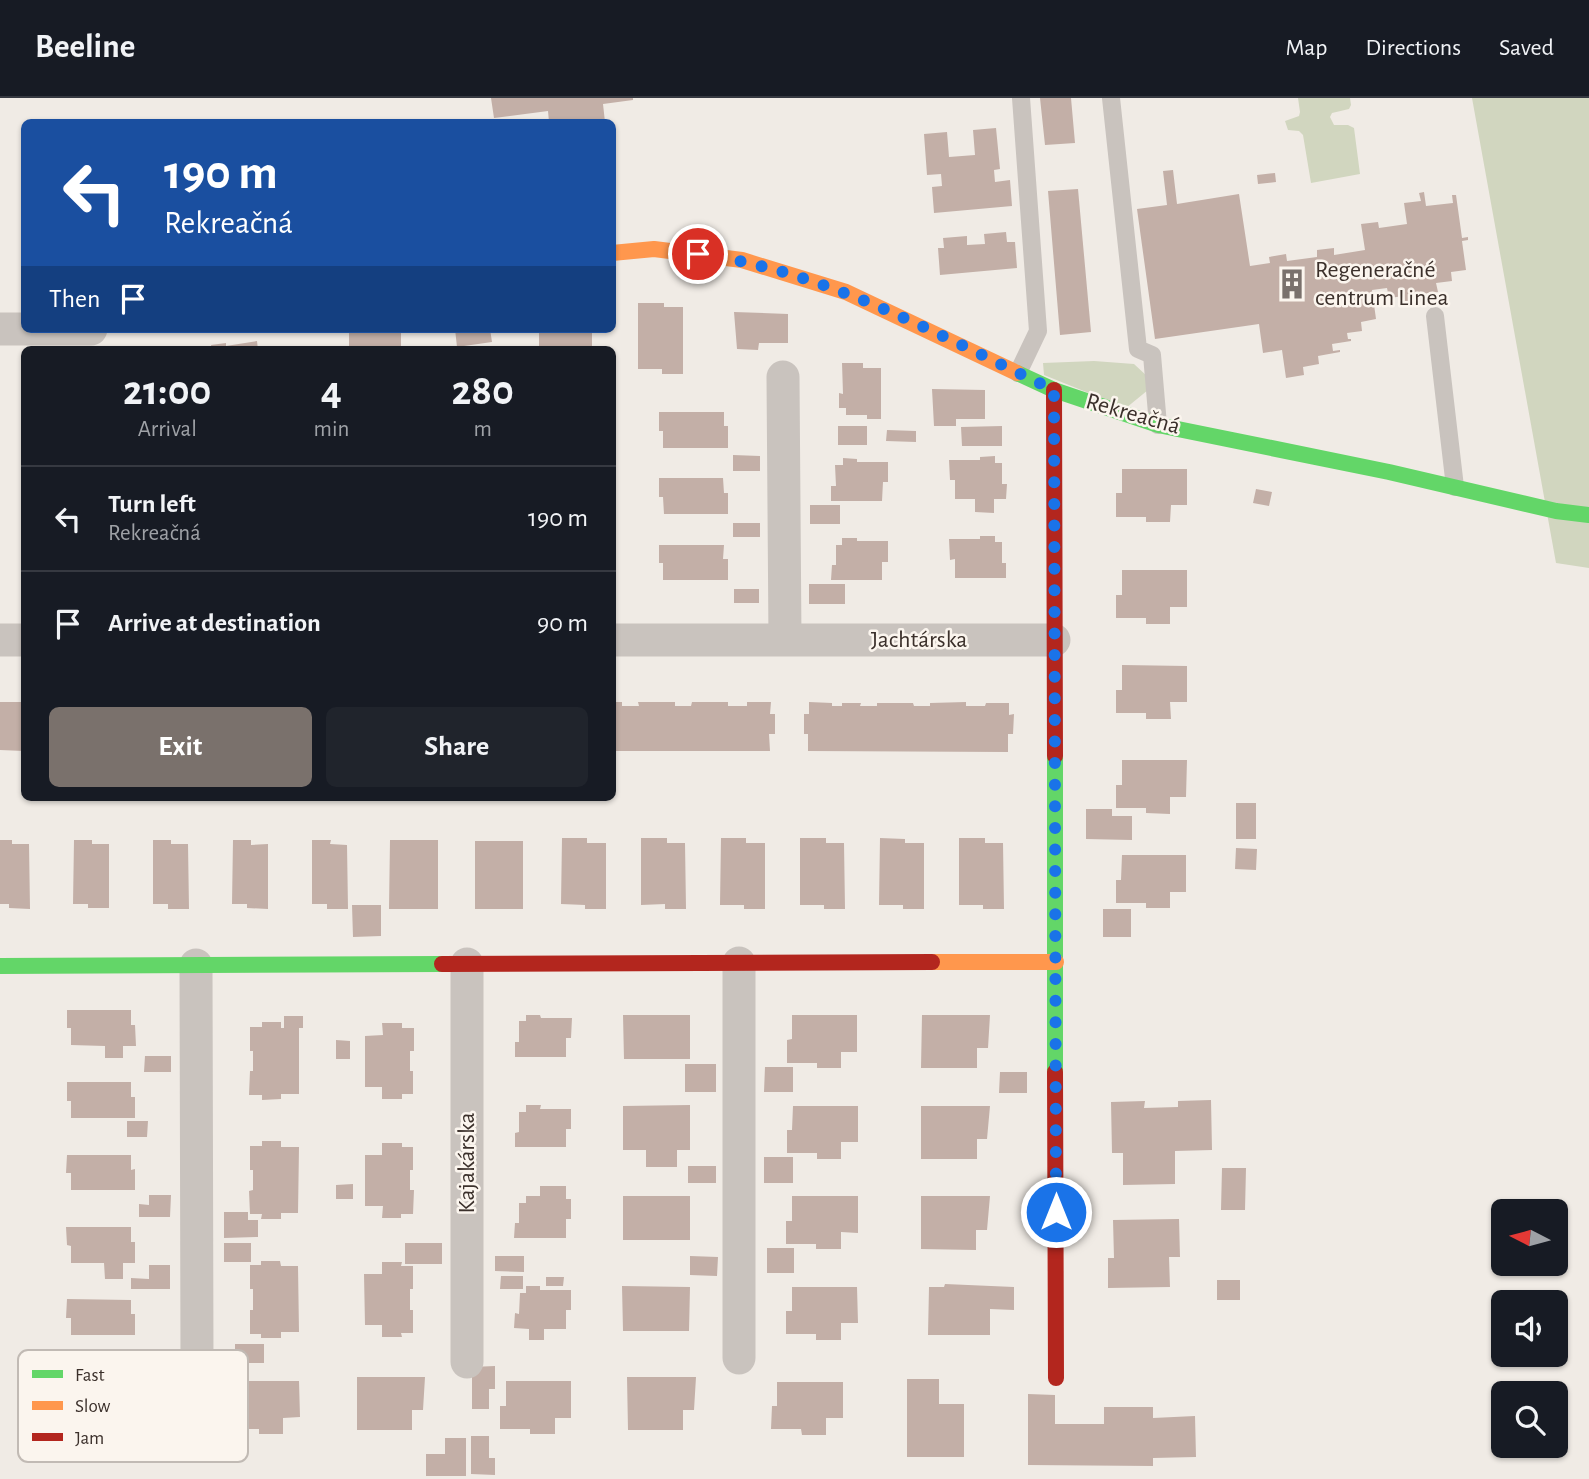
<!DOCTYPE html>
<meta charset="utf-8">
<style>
body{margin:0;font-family:"Alegreya Sans",sans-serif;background:#20242c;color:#f1f3f6;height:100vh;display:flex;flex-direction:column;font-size:26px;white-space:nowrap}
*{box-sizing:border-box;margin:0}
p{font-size:23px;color:#9ea1a6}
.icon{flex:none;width:38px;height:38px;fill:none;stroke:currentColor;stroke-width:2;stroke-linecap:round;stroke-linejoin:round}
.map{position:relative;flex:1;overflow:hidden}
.drawer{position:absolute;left:21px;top:248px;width:595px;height:455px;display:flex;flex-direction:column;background:#171b24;border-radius:10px;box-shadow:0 2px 5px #0004}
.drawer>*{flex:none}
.hud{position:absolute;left:21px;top:21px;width:595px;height:214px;border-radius:10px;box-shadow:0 2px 5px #0004;background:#1a4fa0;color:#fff;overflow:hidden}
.needle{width:46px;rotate:276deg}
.controls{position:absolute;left:1491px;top:1101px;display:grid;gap:14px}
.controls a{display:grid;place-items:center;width:77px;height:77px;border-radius:10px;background:#171b24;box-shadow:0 2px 5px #0004;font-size:35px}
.pin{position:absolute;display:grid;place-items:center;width:60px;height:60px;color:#fff;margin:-30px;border:4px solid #fff;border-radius:50%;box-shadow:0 2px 7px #0007}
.me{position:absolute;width:77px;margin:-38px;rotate:0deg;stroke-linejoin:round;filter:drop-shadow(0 0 5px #0008)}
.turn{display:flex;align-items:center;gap:24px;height:147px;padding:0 28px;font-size:32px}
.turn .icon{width:91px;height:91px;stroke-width:2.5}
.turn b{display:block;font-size:49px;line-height:60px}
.then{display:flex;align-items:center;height:66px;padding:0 28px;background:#0003;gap:14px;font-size:26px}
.eta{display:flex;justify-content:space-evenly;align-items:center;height:119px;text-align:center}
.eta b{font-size:42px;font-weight:600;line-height:49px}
.cta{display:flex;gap:14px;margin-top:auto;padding:14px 28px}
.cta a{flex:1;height:80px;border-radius:10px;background:#7a716c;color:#fff;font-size:28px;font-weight:600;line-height:80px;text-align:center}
.cta a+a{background:#20242c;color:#f1f3f6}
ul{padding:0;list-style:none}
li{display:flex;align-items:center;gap:21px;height:105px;padding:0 28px;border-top:2px solid #363941}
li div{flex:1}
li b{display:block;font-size:26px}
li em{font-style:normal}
header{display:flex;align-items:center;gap:42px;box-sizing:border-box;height:98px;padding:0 35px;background:#171b24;border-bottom:2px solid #363941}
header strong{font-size:33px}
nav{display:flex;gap:38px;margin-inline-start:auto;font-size:24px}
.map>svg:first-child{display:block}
.green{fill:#d1d6bf}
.building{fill:#c3afa7}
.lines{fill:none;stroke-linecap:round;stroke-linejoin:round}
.lane{stroke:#c9c3be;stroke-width:18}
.street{stroke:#c9c3be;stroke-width:33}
.fast{stroke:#63d668;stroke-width:16}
.slow{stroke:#ff974d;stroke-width:16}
.jam{stroke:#b3261e;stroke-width:16}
.route{stroke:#1a73e8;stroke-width:12;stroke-dasharray:0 21.6}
.labels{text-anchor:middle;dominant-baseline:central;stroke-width:5;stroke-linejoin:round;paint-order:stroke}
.poi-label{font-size:24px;fill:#3b302b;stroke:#fbf5ee;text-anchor:start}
.street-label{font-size:24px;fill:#3b302b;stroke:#fbf5ee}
.key{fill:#fbf5ee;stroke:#c1bab4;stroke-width:2}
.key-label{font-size:19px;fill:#3b302b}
</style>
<header>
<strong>Beeline</strong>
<nav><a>Map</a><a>Directions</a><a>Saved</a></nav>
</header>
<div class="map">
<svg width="1589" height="1381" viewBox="0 0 1589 1381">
<rect width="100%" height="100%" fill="#f0ebe5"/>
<path class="green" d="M1298 0H1350L1351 7 1349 11 1332 15 1330 19 1334 27H1348L1354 30 1360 76 1311 85 1303 37 1299 33 1288 32 1285 23 1299 18 1300 14Z
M1472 0H1589V470L1556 465Z
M1094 263 1134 266 1148 279V292L1126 310 1044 277 1043 265Z"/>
<path class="building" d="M491 0H633V2L603 6 605 24H549L548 13 494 20Z
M1040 0H1071L1075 45 1045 47Z
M996 30 1000 71 994 72 995 84 1010 82 1012 108 934 115 932 89 942 88 941 76 927 77 924 36 947 34 949 59 975 57 973 32Z
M1173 72 1177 106 1239 96 1250 168 1270 165 1269 159 1286 156 1287 163 1317 159V152L1334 150V157L1365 152 1361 126 1378 124 1379 130 1407 126 1404 105 1421 103 1419 95 1424 94 1426 108 1453 105 1452 97H1456L1462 140 1468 139V142L1462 143 1466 172 1451 174 1452 183 1436 185 1438 194 1421 196 1422 205 1405 207 1404 198 1389 200 1387 190 1372 192 1376 221 1361 224 1362 233 1347 235 1348 241H1351V243L1332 246 1333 253 1340 252V254L1318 258 1319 266 1303 269 1304 277 1286 280 1282 252 1263 255 1259 226 1155 241 1137 111 1167 107 1163 73Z
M1275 75 1276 84 1258 86 1257 77Z
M1078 91 1091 234 1060 237 1048 93Z
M1006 134 1007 144H1015L1017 170 940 177 938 150H944L943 140 967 138V147L985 146 984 136Z
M638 205H664V209H683V276H662V271H638Z
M734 214 788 216V245H759L758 252 737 251Z
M349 231H394V235H401V252L349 251Z
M455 231H490L492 244 457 249Z
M539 231H592V249H587V252H539Z
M257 243 258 252H212L211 247 226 245V248Z
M842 265H863V270H881V321H867V317H846V310H839V295L843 296Z
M932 291 985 292V321H956V328H934Z
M659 314H724V328H728V350H663V333H659Z
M838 328H867V347H838Z
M1002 328V348H962L961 329Z
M887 332 916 333V344L886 343Z
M733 357 760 358V373H733Z
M995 358V365H1002V386H1007L1006 401H994V415L975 414V401H955V382H950L949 362H980V359Z
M843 360 857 361V364H888V384H883L882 403H831V388H836L835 367H843Z
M1122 371H1187V407H1171L1170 424H1146V419H1116V395H1122Z
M659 380H723L724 395H728V416H664L663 399H659Z
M1256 391 1272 394 1269 408 1253 405Z
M810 407H840V426H810Z
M733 425H760V439H733Z
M980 438H995V444H1002V465H1006V480H955V461L950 462 949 441H980Z
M842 440H857V443H888V464H882V482H831L832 467H836V447H842Z
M659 447H724L723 461H728V482H663V465H659Z
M1122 472H1187V509H1170V526H1146V520H1116V497H1122Z
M809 486H845V506H809Z
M734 491H759V505H734Z
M1122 567 1187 568V604H1170L1171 621H1146V615H1116V592H1122Z
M0 604H24V653L0 652Z
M612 604H622V608H639L638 604H675V608H691L692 604H728V608H747V604H771L770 616H775V636H769L770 653H612Z
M809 604 832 605V608H842V605H861L860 608H877V605H913L914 608H930V605L966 604V608H985L986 605H1009V617L1014 616 1013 636H1008V654L808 653V636H804V616H809Z
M1122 662H1187L1186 699H1170V716L1146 715V710H1116V687H1122Z
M1236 705H1256V741H1236Z
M1086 711H1112V718H1132V742L1086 741Z
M562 740H587V745H606V811H585V807L561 806Z
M641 740H667V745H685L686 811H665V806L641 807Z
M721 740H746V745H765V811H744V807H720Z
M800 740H826V745H844L845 811H824V807H800Z
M880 740 905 741V745H924V811H903V807H879Z
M959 740H985V745H1003L1004 811H983V807H959Z
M0 742H12V746H29L30 811 9 810V806H0Z
M74 742H92V746H109V810H88V806H73Z
M153 742H171V746H188L189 811H168V806H153Z
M233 742H251V747L268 746V811L247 810V806H232Z
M312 742H331L330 746 347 747 348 811H327V806H312Z
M390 742H438V811H389Z
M475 743H523V811H475Z
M1236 750 1257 751 1256 772 1235 771Z
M1122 757H1186V794H1170V810H1146V805H1116V782H1121Z
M352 807H381V838L353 839Z
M1103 811H1131V839H1103Z
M67 912H131V927H135L136 948H123V960H105V948L71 947V930H67Z
M526 917H540L541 920H572L571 940H566V959H515V944H519V923H526Z
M623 917H690V961H624Z
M792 917H857V954H841V970H817V965H787V942L792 941Z
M922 917H990L988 950H977V970H921Z
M284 918H303V930H299V996H281V1001L262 1002V997H249L250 973H253V953H250V929H262V924H281V930H284Z
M382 925H402V930H414V953H410V973H413V996H402V1001H382V989H365V938L383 937Z
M336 942 350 943V961H336Z
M145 958H171V974H144Z
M685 966H716V994H685Z
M765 969H793V994H764Z
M1000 974H1027V995H999Z
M67 984H131V999H135V1020H71V1003H67Z
M1211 1002 1212 1052 1175 1053V1086L1123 1087V1055H1112L1111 1004 1145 1003 1144 1010 1178 1009V1003Z
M526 1007H541L540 1011H571V1031H566V1049H515V1035L519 1034V1014H526Z
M690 1007V1052H677V1069H646V1052H623V1008Z
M793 1008H858V1044H841V1061H817V1055H787V1032H792Z
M921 1008H990L987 1041H977V1061H921Z
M127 1023H148L147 1039H127Z
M262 1043H281V1049H299L298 1115H281V1121H261L262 1116H250L249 1093 253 1092V1072H250V1048H262Z
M382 1045H402V1049H413V1072H410V1092H414L413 1116H401V1120H382L383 1108H365V1057H382Z
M67 1057H131V1072L135 1071V1092H71V1075H66Z
M764 1059H793V1085H764Z
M688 1068H716V1085H688Z
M1222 1070H1246L1245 1112H1221Z
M353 1086V1101H336V1087Z
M540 1088H566V1101H571V1121H566V1140H514L515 1125H519V1105H526V1098H540Z
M149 1097H171L170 1119H139V1106L149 1107Z
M623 1098H690V1142H623Z
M792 1098H858V1135L841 1134V1151H816V1146H786V1123H792Z
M921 1098H990L987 1132H976V1152L921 1151Z
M224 1114H248V1122H258V1139L224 1140Z
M1179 1121 1180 1159H1169L1170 1189 1108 1190V1160H1114L1113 1122Z
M66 1129H131V1144H135V1165H123V1181H105L104 1165H71V1148L67 1147Z
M224 1145H251V1164H224Z
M405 1145H442V1166H405Z
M767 1150H794V1175H767Z
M495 1158H524V1174L495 1173Z
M690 1158 718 1159 717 1178 690 1177Z
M261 1163H280L281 1168H298L299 1234H281V1240H261V1236H250V1212H253V1191H250V1167H261Z
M382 1164H402L401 1168H413V1191H410V1212H413V1235H401L402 1239H382V1227H365L364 1176H382Z
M149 1167H170V1191H131V1180L149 1181Z
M501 1178H523V1191H500Z
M546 1179H564L563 1188H546Z
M1217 1182H1240V1202H1217Z
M945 1186 1014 1189V1212L990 1211V1237H928L929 1189H944Z
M526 1188H540V1192H571V1212H566V1231H544V1242H529V1231L514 1230 515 1215 519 1216 520 1195H526Z
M622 1188 690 1189 689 1233H623Z
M792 1189H857L858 1225H841V1242H816V1236H786V1213H792Z
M67 1201 131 1202V1216H135V1237H71V1220H66Z
M235 1246H264V1265H235Z
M495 1268V1291H489V1311H472V1269Z
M357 1279H425L423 1312H412V1332H357Z
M627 1279H696L694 1312H683V1332H628Z
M907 1281H939V1306H964V1359H907Z
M234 1283H299L300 1319 283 1320V1336H259V1331H229V1308H234Z
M506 1283H571V1320H555V1336H530V1331H500V1308H506Z
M777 1284H843V1320H826V1337H802L801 1331H771L772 1308H777Z
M1028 1296 1055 1297V1326H1104V1309H1153V1320L1195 1318 1196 1359 1153 1360V1368L1028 1367Z
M471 1338H489V1360H495V1377L471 1376Z
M445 1340H466V1378H426V1356H445Z"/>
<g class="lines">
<path class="lane" d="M1111 0 1138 251 1152 257 1158 327
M1435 218 1455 389
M1018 275 1038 233 1021 0"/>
<path class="street" d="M0 231H91
M783 279 785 542
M0 542H24
M612 542H1054
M739 865V1260
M467 866V1264
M196 867 197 1264"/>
<path class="fast" d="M1017 275 1054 292 1158 327 1389 374 1556 413 1589 417
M1055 658V974
M0 868 442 866"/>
<path class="slow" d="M612 155 654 151 742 162 846 194 1017 275
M932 864H1056"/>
<path class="jam" d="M1054 292 1055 658
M442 866 932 864
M1055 974 1056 1280"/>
</g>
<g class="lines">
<path class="route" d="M698 156C825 172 940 238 1054 292L1056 1114"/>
</g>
<defs>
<g id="building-bare" transform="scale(2.415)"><path d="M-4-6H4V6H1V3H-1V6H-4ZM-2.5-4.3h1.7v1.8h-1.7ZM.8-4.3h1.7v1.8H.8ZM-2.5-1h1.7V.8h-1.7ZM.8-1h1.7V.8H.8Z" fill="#7a716c" stroke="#fbf5ee" stroke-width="2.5" paint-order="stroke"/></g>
</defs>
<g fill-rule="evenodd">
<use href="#building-bare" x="1292" y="186"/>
</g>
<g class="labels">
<g class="poi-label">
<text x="1315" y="172">Regeneračné<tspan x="1315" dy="28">centrum Linea</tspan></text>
</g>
<g class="street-label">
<text transform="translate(1133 316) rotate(16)">Rekreačná</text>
<text x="919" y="542">Jachtárska</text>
<text transform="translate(467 1065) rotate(-90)">Kajakárska</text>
</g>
</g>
<rect x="18" y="1252" width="230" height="112" rx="10" class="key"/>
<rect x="32" y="1272" width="31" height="8" fill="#63d668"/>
<rect x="32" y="1303" width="31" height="9" fill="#ff974d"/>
<rect x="32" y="1335" width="31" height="8" fill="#b3261e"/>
<g class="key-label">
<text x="75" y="1283">Fast</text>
<text x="75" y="1314">Slow</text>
<text x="75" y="1346">Jam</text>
</g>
</svg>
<div class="controls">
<a><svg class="needle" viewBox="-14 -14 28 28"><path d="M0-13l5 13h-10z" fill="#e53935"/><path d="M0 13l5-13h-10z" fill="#9ea1a6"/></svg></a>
<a><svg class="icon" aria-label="sound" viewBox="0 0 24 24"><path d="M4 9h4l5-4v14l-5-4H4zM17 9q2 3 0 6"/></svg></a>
<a><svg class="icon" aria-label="search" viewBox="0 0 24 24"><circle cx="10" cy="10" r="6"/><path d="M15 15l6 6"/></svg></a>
</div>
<div class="pin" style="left:698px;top:156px;background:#d93025"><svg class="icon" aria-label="arrive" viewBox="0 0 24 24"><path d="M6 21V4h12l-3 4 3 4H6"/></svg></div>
<svg class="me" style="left:1056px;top:1114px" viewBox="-20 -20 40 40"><circle r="17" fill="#1a73e8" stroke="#fff" stroke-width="3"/><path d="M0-11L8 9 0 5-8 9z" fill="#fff"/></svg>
<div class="hud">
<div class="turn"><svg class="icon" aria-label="left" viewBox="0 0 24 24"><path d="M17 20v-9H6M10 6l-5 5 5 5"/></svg><div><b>190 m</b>Rekreačná</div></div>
<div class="then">Then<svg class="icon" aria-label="arrive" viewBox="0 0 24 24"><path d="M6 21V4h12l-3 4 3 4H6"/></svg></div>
</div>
<section class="drawer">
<div class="eta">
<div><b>21:00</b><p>Arrival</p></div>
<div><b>4</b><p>min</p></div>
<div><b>280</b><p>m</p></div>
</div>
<ul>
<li><svg class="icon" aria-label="left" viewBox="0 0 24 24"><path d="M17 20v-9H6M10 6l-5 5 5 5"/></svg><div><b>Turn left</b><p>Rekreačná</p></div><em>190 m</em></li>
<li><svg class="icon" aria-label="arrive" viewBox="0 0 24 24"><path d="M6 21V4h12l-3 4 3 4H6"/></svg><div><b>Arrive at destination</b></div><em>90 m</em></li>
</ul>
<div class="cta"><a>Exit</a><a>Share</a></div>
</section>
</div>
